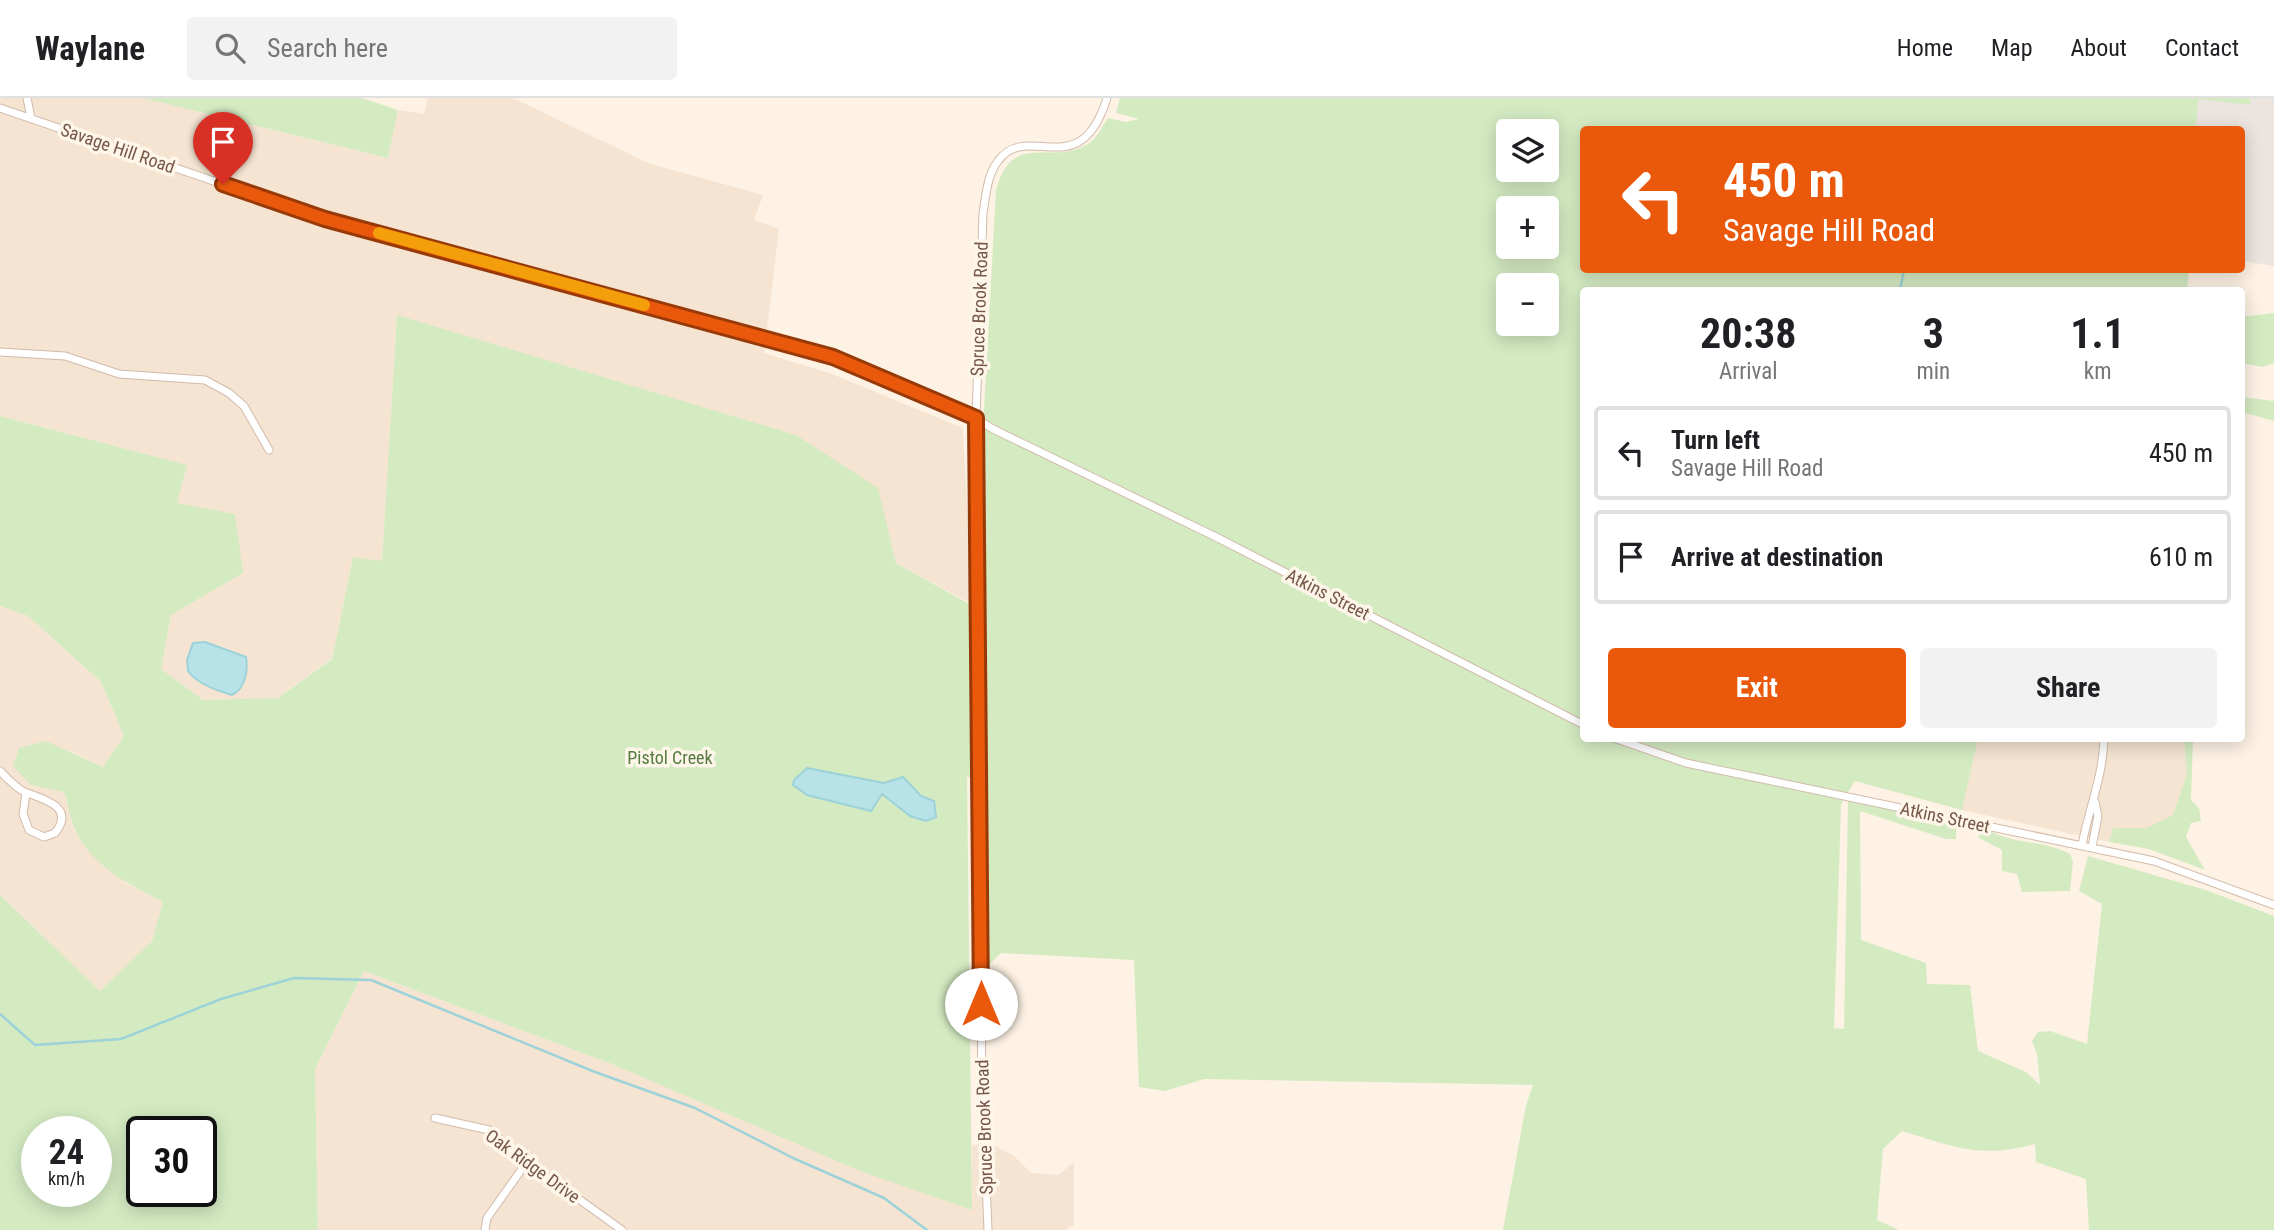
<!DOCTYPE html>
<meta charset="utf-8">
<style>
body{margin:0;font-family:"Roboto Condensed",sans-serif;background:#f2f2f2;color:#202124;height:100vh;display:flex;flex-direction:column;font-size:26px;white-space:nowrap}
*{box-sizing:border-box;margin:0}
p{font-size:23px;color:#757577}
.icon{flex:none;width:38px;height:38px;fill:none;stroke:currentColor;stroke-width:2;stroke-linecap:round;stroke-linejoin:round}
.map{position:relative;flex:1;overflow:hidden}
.panel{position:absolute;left:1580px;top:189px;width:665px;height:455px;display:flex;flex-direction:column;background:#fff;border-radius:7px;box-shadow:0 4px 18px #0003}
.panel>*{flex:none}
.banner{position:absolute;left:1580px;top:28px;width:665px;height:147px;border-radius:7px;box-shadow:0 4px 18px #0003;background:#ea580c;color:#fff;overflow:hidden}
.buttons{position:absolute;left:1496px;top:21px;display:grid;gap:14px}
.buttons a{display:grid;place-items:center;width:63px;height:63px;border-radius:7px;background:#fff;box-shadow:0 4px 18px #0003;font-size:35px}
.speed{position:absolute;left:21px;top:1018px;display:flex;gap:14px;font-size:35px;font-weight:700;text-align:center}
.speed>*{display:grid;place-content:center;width:91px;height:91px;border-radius:50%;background:#fff;box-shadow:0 4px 18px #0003;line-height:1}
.speed small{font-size:18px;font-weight:400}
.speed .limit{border:4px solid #111;border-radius:10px;background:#fff;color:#111}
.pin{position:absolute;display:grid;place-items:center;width:60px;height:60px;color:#fff;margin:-72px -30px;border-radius:50% 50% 50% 0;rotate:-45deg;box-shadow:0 0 7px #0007}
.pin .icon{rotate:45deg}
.me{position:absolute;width:77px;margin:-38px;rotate:0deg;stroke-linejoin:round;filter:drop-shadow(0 0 5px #0008)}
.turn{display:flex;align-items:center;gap:24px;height:147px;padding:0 28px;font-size:32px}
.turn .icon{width:91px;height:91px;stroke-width:2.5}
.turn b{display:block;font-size:49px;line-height:60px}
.eta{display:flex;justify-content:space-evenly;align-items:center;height:119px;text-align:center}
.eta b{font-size:42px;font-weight:700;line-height:49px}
.action{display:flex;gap:14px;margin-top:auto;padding:14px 28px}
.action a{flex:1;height:80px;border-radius:7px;background:#ea580c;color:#fff;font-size:28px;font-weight:700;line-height:80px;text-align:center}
.action a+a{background:#f2f2f2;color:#202124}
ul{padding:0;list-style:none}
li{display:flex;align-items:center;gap:21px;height:94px;margin:0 14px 10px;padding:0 14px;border:4px solid #e0e0e0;border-radius:7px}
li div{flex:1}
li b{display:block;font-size:26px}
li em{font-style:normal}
header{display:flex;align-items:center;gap:42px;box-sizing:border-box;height:98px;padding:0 35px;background:#fff;border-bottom:2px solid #e0e0e0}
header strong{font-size:33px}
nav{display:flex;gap:38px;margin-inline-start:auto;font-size:24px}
.search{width:490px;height:63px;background:#f2f2f2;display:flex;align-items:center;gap:18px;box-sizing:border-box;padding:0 24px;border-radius:7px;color:#757577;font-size:26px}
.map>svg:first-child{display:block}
.residential{fill:#f5e4d2}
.industrial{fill:#ece4de}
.green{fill:#d4ebc2;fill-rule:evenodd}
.water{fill:#b7e2e7;stroke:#9dd2d9;stroke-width:2}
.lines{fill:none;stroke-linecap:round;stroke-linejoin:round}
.stream{stroke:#9dd2d9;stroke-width:2.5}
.street-casing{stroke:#d1bbac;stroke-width:9}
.street{stroke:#fff;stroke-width:7}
.route-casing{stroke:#983908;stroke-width:18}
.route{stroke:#ea580c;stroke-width:12}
.slow{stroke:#f59e0b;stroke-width:12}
.labels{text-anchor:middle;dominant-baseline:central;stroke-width:7;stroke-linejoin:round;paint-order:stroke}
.street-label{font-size:18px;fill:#765748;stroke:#fff6ea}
.park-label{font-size:18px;fill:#547c40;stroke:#fff6ea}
</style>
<header>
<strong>Waylane</strong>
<div class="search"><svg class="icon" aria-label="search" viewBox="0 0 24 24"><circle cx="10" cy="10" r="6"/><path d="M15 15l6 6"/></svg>Search here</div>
<nav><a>Home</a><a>Map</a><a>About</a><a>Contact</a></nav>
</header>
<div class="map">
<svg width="2274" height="1132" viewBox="0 0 2274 1132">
<rect width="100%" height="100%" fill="#fdf2e4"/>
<path class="residential" d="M0 0H143L388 60 398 12 424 16 428 0H513L648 65 763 97 754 122 779 131 764 255 832 276 963 330 972 506 896 465 877 390 397 218 382 464 353 459 332 560 278 600 203 602 161 571 171 517 243 475 177 405 186 367 0 318Z
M0 508 28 518 101 584 124 638 103 669 70 653 31 687 64 694 75 733 126 785 163 804 152 843 100 893 0 797Z
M1978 641H2184L2187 676 2173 718 2148 730H2113L2109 744 1962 712Z
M364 873 612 966 972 1112V1047L990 1045 1014 1058 1031 1075 1058 1077 1074 1064V1127L1065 1132H318L315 971Z"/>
<path class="industrial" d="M2198 0 2249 7 2250 0H2274V168L2242 163V32H2196Z"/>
<path class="green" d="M143 0H362L398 12 388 60Z
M1120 0H2250V7L2198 1 2196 32H1584V172H2189L2187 192H1584V640L1978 641 1962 712 1855 683 1841 706 1834 930 1844 931 1848 703 1923 718 1956 730V741H1946L1860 713 1861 842 1926 865 1927 886 1970 887 1978 953 2026 974 2040 987 2037 956 2032 943 2038 934 2050 933 2087 946 2102 806 2079 793 2088 758 2206 792 2274 818V1132H2089L2086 1081 2036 1064 2035 1046C1980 1061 1955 1049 1902 1033L1883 1051 1877 1122 1899 1132H1503L1526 1007 1533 987 1204 981 1165 993 1139 989 1134 862 1001 855 988 868 983 681 967 679 972 1112 860 1073 612 966 364 873 315 971 318 1132H0V797L100 893 152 843 163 804C130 787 90 767 75 731 70 720 68 706 64 694L31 687 13 668 19 650 46 643 103 669 124 638 101 584 28 518 0 508V318L187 367 177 405 235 416 243 475 171 517 161 571 203 602 278 600 332 561 353 459 382 463 397 217 796 337 878 390 896 465 982 513V349L996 92C1013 31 1049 69 1088 46 1097 40 1102 29 1108 20L1126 24 1139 21 1116 15ZM1508 33H1547V72H1508ZM1508 110H1547V149H1508ZM1508 187H1547V226H1508ZM37 1034H96V1094H37ZM142 1034H201V1094H142Z
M2274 215V265L2263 269 2242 265V219Z
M2242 299 2274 303V323L2242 314Z
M2184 641H2193L2191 702 2199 710 2201 723 2191 725 2186 739 2205 772 2149 751 2109 744 2113 730H2147L2173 717 2187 676Z
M1988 732C2018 748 2040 741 2070 756L2073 763 2070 793 2022 794 2017 776 2002 773V752L1979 740 1978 735Z"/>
<path class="water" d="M205 544 246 559C248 572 246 590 232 597 218 593 197 586 188 573L187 562 193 545Z
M807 670 884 685 903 679 921 698 934 703 936 719 926 723 910 718 882 696 871 713 807 697 793 687 794 682Z"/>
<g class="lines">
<path class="stream" d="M1900 192 1904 172
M0 916 35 947 121 941 221 901 294 880 371 882 595 974 695 1010 793 1060 884 1100 927 1132"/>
<g class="street-casing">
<path id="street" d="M27 0 31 20
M0 10 325 121 833 259 959 310 993 331 1216 439 1584 627
M0 254 65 258 119 276 205 282 229 295 244 308 269 352
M1614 640 1686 665 2154 763 2274 807
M0 673C7 680 18 692 27 695 43 701 76 709 55 735L44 739 29 732 23 716 26 695
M2082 747C2089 710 2103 679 2104 640
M2092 749 2098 718 2095 704
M435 1020 489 1032 527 1064 622 1132
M485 1132 487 1120 527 1064
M988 1132 982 987 976 469V320L983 115C986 98 987 77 998 63 1028 22 1080 88 1107 0"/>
</g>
<use href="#street" class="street"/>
</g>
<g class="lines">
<g class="route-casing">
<path id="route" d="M223 86 325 121 833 259 976 320 981 906"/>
</g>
<use href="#route" class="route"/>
<path class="slow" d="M379 135 644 207"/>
</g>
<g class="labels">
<g class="street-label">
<text transform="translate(118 50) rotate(19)">Savage Hill Road</text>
<text transform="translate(979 211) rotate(-88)">Spruce Brook Road</text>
<text transform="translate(1328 496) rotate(27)">Atkins Street</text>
<text transform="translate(1945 719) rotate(12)">Atkins Street</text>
<text transform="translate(984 1029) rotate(-92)">Spruce Brook Road</text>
<text transform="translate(533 1068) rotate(36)">Oak Ridge Drive</text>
</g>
<g class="park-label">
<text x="670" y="659">Pistol Creek</text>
</g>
</g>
</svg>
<div class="buttons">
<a><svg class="icon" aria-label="layers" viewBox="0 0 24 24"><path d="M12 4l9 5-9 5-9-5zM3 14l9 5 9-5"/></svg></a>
<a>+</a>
<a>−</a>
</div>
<div class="speed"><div>24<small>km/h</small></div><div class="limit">30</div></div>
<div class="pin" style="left:223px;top:86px;background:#d93025"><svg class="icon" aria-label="arrive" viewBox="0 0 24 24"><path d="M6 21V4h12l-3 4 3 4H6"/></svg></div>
<svg class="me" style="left:981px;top:906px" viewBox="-20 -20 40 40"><circle r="19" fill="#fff"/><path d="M0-13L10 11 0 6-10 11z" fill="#ea580c"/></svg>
<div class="banner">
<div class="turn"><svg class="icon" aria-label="left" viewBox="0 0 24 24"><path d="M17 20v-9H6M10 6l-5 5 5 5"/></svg><div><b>450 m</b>Savage Hill Road</div></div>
</div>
<section class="panel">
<div class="eta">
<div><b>20:38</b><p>Arrival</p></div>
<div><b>3</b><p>min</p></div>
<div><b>1.1</b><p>km</p></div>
</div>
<ul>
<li><svg class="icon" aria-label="left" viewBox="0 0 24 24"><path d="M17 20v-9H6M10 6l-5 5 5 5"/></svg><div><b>Turn left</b><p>Savage Hill Road</p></div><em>450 m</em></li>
<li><svg class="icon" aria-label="arrive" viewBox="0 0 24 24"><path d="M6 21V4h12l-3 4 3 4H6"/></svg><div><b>Arrive at destination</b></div><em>610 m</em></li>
</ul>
<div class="action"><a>Exit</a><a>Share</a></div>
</section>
</div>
